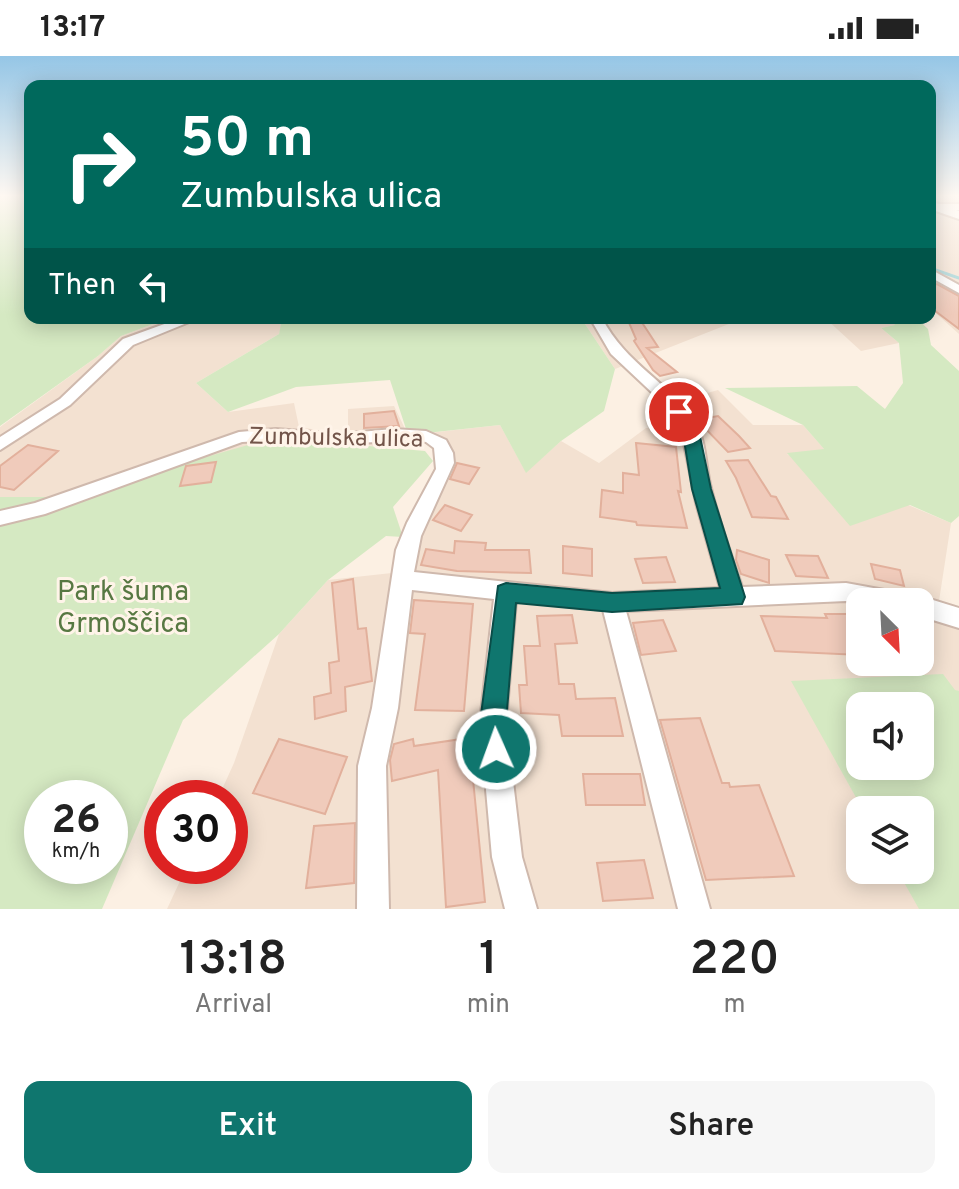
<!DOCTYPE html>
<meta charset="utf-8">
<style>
body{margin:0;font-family:Overpass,sans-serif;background:#f6f6f6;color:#222;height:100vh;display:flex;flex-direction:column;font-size:30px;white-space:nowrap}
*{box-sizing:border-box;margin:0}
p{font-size:26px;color:#767676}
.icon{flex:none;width:44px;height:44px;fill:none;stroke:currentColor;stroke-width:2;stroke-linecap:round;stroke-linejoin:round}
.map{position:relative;height:853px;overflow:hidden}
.details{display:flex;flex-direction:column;background:#fff;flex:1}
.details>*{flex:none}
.top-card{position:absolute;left:24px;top:24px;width:912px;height:244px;border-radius:16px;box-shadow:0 4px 20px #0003;background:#00695c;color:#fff;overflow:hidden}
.needle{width:52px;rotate:156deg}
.tools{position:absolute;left:846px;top:532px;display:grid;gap:16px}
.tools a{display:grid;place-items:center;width:88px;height:88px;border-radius:16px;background:#fff;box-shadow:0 4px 20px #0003;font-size:40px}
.speed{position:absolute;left:24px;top:724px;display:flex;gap:16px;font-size:40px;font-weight:700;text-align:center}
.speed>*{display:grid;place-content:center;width:104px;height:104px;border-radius:50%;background:#fff;box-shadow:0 4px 20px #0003;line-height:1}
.speed small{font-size:20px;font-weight:400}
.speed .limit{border:12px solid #d22;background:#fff;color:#111}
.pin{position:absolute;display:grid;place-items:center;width:68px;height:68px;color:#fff;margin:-34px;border:4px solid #fff;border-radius:50%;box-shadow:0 2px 8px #0007}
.me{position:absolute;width:88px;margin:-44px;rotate:358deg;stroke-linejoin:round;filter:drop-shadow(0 0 6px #0008)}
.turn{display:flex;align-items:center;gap:28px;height:168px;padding:0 24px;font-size:36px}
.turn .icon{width:104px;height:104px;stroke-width:2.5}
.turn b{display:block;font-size:56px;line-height:68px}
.then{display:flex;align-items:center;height:76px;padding:0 24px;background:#0003;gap:16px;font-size:30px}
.eta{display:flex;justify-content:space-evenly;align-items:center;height:136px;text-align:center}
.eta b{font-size:48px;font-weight:600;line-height:56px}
.action{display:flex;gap:16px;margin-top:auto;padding:16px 24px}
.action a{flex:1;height:92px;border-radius:16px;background:#0f766e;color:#fff;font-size:32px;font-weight:600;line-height:92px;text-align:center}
.action a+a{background:#f6f6f6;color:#222}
.status{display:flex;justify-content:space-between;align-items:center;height:56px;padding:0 40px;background:#fff;direction:ltr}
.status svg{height:22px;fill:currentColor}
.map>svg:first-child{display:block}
.residential{fill:#f3e1d1;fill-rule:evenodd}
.green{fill:#d5e9c2;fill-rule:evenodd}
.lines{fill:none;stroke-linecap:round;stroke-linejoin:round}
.stream{stroke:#9ed2d6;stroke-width:3}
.building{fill:#f0cbbb;stroke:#e2b09c;stroke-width:2}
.minor-casing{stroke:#cfb9ad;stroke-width:4}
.tertiary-casing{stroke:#cfb9ad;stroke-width:4}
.secondary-casing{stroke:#d1b8aa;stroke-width:4}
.minor{fill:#fff;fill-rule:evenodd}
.tertiary{fill:#fff;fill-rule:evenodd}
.secondary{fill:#fff;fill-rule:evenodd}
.route{fill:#0f766e;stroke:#0a4d48;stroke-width:2}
.labels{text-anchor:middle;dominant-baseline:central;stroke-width:6;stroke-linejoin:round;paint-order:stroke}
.street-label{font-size:24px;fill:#73554a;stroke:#fff4e9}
.near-park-label{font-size:28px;fill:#577842;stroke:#fff4e9}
</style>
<div class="status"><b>13:17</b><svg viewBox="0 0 49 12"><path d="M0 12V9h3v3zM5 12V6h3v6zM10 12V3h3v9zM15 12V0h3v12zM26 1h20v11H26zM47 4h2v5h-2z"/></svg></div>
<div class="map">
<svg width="959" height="853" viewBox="0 0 959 853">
<rect width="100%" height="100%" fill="#fcf0e3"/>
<path class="residential" d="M930 140H959V278L930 252Z
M169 262H253L282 268 279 278 196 327 228 356 294 347 299 371 348 379V353L394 350 408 379 397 391 358 389 66 441H0V371L98 300 121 280Z
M581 262H744L615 313Z
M825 262H889L896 269 881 272 899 287 861 295Z
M718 334 753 369H803L825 394 787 398 951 467 937 558 959 566V853H167L187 810H230V742H218L234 707 279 578 328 524 410 515 409 491 451 398 428 377 500 369 526 416 561 385 599 407 646 372 698 373 672 347ZM860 546H920V606H860ZM860 650H920V710H860ZM860 754H920V814H860Z"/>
<path class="green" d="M0 140H30V262H169L121 280 98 300 0 370Z
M253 262H581L615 313 604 355 561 385 526 417 500 369 408 379 390 324 296 331 228 356 196 327 279 278 281 268Z
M889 262H916L928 273 931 289 959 315V460L951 467 910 449 850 470 787 397 824 393 803 369 725 332 857 330 885 353 903 327 899 287 881 272 895 269Z
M248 389H358L425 395 433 405 393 451 403 481 386 480 328 524 279 578 183 664 102 853H0V441H66ZM42 742H110V810H42Z
M943 618 955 634 959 635V853H919L897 814H920V754H863L791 625ZM860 650H920V710H860Z"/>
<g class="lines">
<path class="stream" d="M930 212 959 222"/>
</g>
<path class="building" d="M937 228 959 240V273L930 251V229Z
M627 262H639L658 291 647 292 677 316 660 320 653 314 634 285 636 283Z
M394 355 399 370 364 372V358Z
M718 360 739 380 750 392 728 396 697 364Z
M636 387 676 391 681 436 678 435 687 472 637 469 636 466 600 461 602 434 623 437V417L639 419Z
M28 389 58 395 14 434 0 431V410Z
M748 404 771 440 776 441 788 463 752 461 736 422 726 405Z
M216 406 211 426 180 430 186 410Z
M457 407 479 412 469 428 450 423Z
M445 449 472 459 461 475 433 464Z
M455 485 486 487 485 494H529L531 517 457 515 421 509 426 493 454 497Z
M563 490 592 493V520L563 517Z
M737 494 769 504V527L741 518 736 504Z
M786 499 818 500 828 522 796 520Z
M666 501 675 526 643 527 635 503Z
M871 508 900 514 904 530 875 523Z
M353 523 358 573 366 572 372 625 345 631 346 655 315 663 314 641 331 637 329 607 339 605 332 527Z
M414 544 473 548 464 655 415 654 425 578 410 577Z
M825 558H856L860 565V599L775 595 761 560 827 562Z
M572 559 577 587 555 588 559 628H574L576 643 615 642 623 680H562L559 659 521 657 519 629H527L524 590H540L537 560Z
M663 564 676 595 641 599 633 567Z
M700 662 722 727H729L730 731 759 729 794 820 706 824 660 664Z
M475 681 479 712 472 713 485 846 446 851 438 714 392 725 390 704 394 688 413 683 414 690Z
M279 683 347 701 325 758 253 737Z
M583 718H640L645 749H586Z
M355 767 354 827 306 832 314 770Z
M644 804 653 842 603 845 597 807Z"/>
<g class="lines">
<g class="minor-casing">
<path id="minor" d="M930 213 959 229V237L930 221Z
M181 262H199L133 289 70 349 0 394V381L60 343 123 283Z
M590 262H602C626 309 669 325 695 367 707 386 705 410 711 432 719 465 731 498 742 531L846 527 901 537 909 539 911 545 920 540 959 552V572L920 560V546L860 548 846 545 626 555 710 853H678L603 554 516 545 506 666 522 801 537 853H505L492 801 480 666 494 543 412 534 398 652 386 710 389 853H357L358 710 372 652 396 494 407 467 436 413 434 392 426 386 415 384 338 388 276 384 242 386 45 458 0 469V455L35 447 239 376 276 373 338 378 393 373 426 375 446 384 453 397 454 407 421 480 414 516 612 537 720 532 696 447 680 368 661 345 611 298Z"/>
</g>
<g class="tertiary-casing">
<path id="tertiary" d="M959 148V154H938L932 151 938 148Z"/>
</g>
<g class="secondary-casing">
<path id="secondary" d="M930 145 959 155V163L930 153Z"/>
</g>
<use href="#minor" class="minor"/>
<use href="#tertiary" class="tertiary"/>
<use href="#secondary" class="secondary"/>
</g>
<linearGradient id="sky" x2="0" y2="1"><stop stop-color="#95c6e6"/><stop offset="0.54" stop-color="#fef8f2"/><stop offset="1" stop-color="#fef8f2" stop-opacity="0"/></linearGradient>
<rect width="959" height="259" fill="url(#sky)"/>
<path class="route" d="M679 352 684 353 698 371 711 433 745 541 742 548 612 556 516 547 506 666 510 693 506 703 496 707 486 703 480 666 498 530 506 527 612 537 720 532 692 433 682 372 671 356Z"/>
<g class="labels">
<g class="street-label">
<text transform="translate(336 383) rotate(1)">Zumbulska ulica</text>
</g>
<g class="near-park-label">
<text x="123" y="537">Park šuma<tspan x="123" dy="32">Grmoščica</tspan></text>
</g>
</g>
</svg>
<div class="tools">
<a><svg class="needle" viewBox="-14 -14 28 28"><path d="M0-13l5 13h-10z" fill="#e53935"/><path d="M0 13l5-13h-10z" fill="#767676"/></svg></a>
<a><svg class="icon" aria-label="sound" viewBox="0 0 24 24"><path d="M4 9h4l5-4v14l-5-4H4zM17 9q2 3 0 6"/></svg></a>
<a><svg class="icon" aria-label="layers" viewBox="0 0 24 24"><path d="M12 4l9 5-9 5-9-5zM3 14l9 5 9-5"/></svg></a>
</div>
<div class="speed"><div>26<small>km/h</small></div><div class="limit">30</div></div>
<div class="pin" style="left:679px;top:356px;background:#d93025"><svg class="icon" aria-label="arrive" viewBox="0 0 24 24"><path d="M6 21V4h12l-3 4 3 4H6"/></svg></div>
<svg class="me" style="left:496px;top:693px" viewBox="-20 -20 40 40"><circle r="17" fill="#0f766e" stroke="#fff" stroke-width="3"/><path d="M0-11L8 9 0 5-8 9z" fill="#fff"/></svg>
<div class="top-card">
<div class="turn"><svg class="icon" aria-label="right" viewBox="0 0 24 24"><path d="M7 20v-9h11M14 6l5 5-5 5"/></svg><div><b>50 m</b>Zumbulska ulica</div></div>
<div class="then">Then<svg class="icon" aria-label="left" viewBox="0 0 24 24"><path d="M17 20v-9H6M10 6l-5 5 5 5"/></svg></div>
</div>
</div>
<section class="details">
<div class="eta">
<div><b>13:18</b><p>Arrival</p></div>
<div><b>1</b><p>min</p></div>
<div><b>220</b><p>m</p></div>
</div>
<div class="action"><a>Exit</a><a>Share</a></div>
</section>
